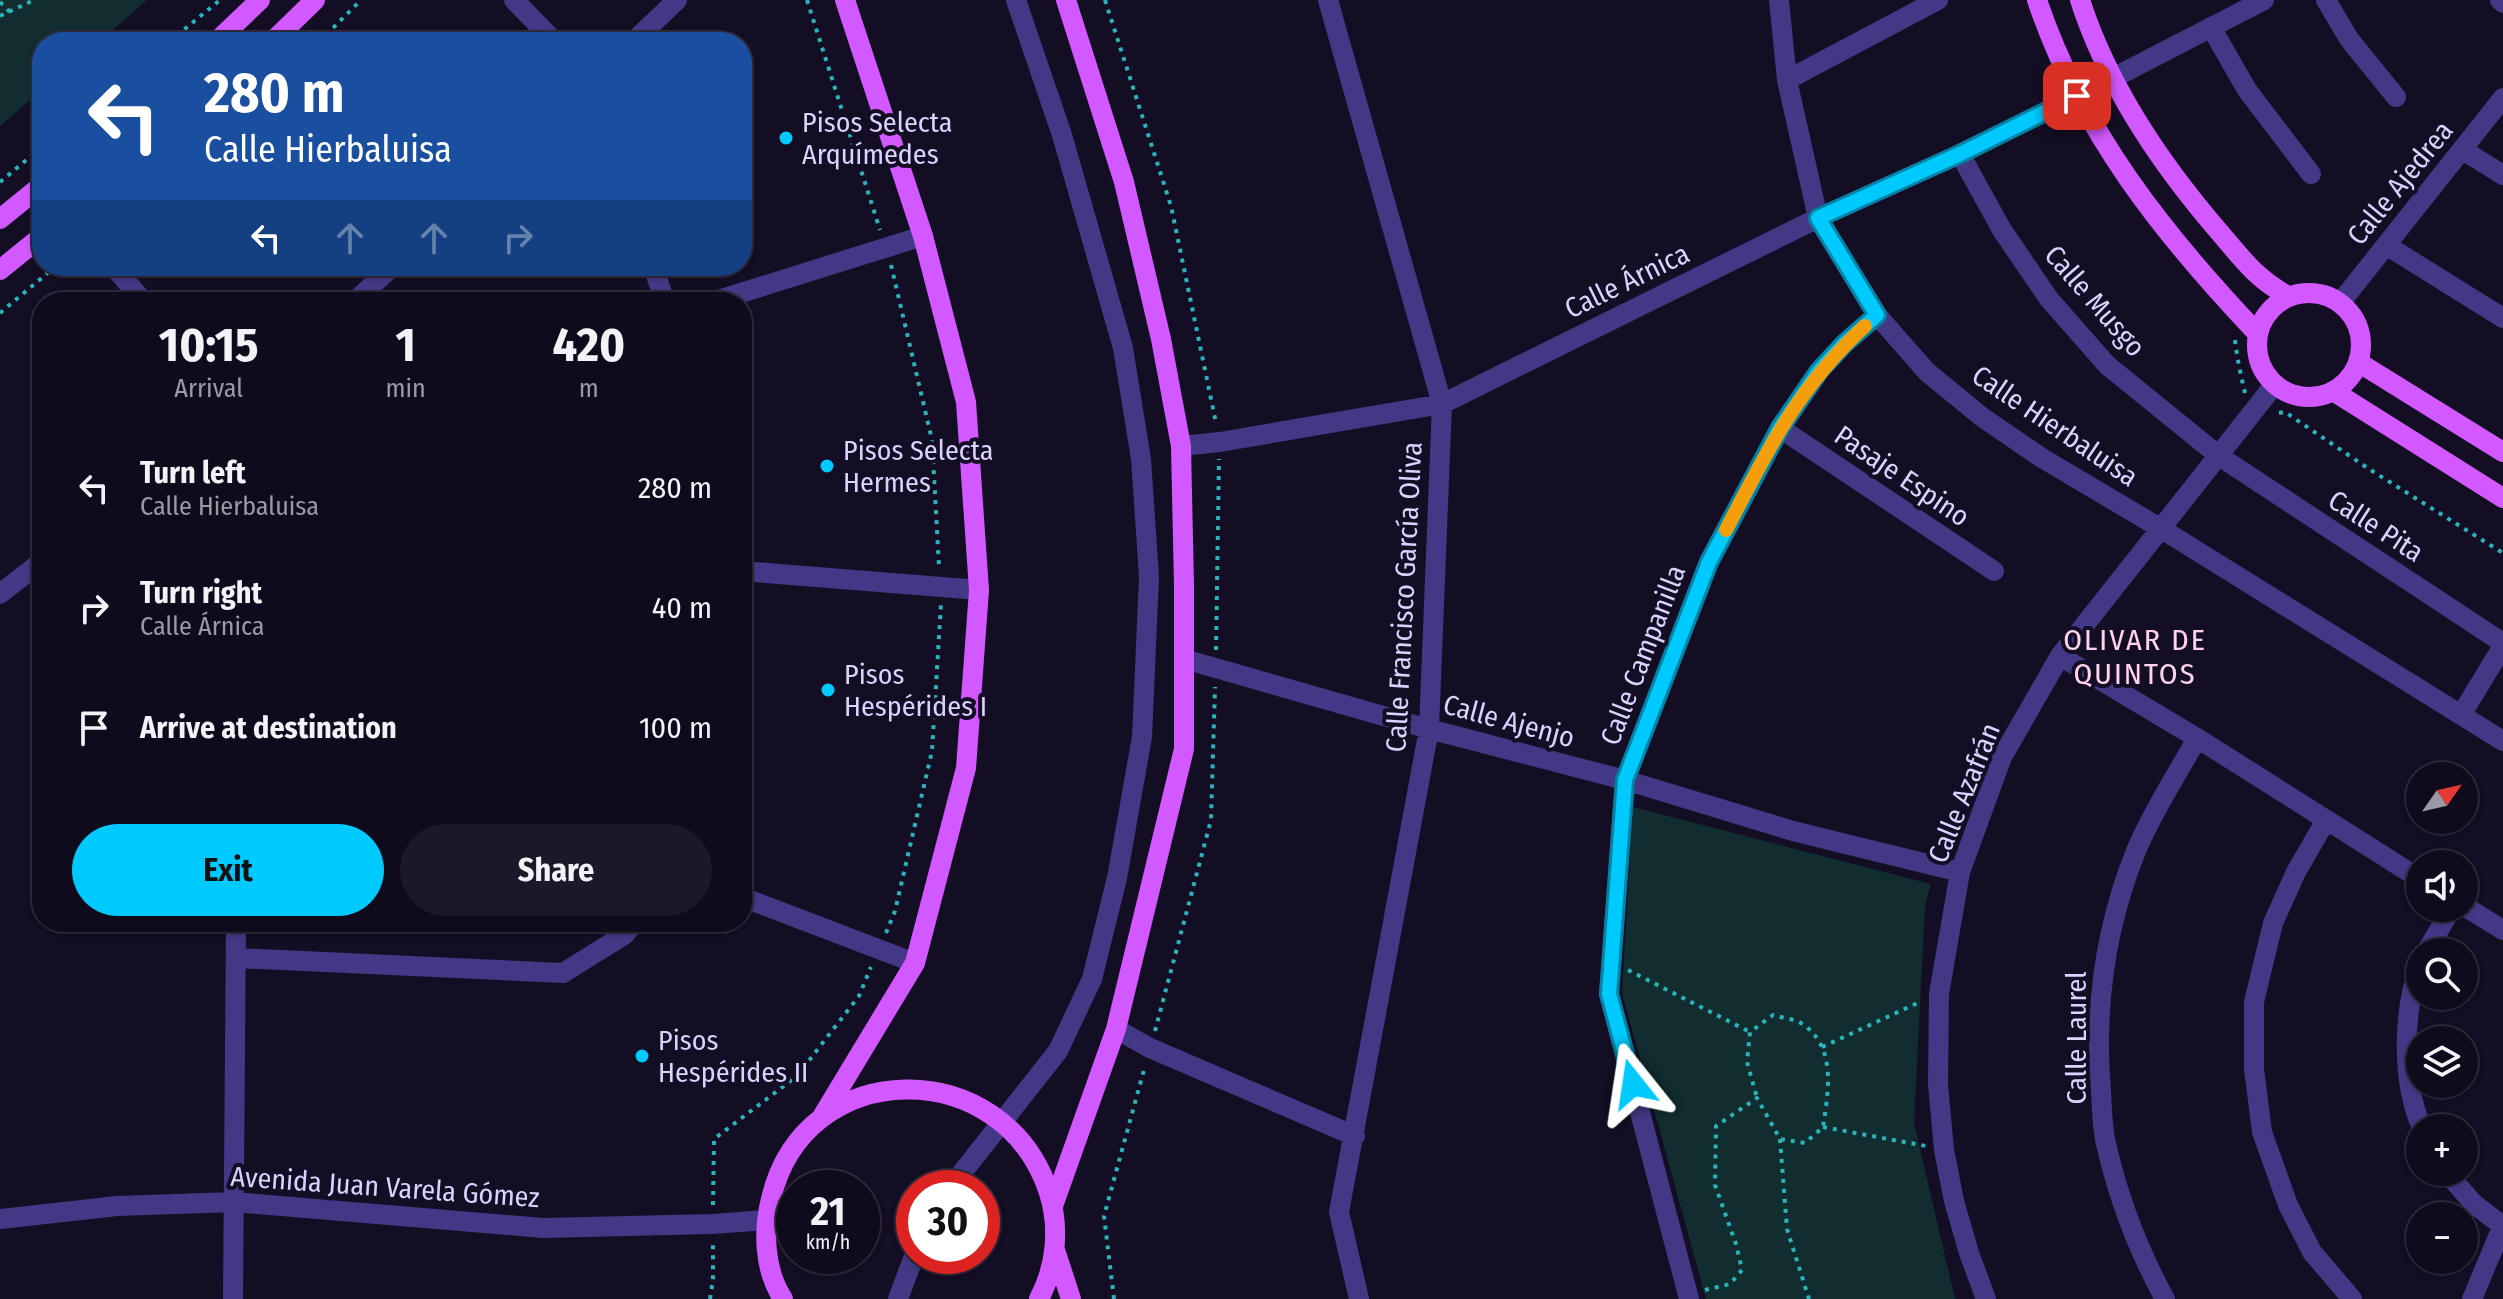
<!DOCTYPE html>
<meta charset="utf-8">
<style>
body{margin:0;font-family:"Fira Sans Condensed",sans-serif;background:#1d1829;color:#f1f3f6;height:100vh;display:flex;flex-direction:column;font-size:30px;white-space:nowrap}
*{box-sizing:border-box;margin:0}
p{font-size:26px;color:#9b9aa3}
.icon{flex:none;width:44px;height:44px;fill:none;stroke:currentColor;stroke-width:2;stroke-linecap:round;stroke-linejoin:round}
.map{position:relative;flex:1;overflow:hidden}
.panel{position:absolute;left:32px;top:292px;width:720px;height:640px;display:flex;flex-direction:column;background:#0f0a1c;border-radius:32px;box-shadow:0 2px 6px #0004,0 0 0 2px #2f2b3b}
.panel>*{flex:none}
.banner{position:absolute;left:32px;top:32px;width:720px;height:244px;border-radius:32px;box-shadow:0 2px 6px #0004,0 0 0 2px #2f2b3b;background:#1a4fa0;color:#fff;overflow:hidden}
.needle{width:52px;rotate:56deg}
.buttons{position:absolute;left:2406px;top:762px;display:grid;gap:16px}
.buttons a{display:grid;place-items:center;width:72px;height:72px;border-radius:50%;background:#0f0a1c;box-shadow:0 2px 6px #0004,0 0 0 2px #2f2b3b;font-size:40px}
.speed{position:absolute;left:776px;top:1170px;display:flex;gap:16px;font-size:40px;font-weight:700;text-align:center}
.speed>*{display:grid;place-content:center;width:104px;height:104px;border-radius:50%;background:#0f0a1c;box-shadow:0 2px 6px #0004,0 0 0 2px #2f2b3b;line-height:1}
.speed small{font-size:20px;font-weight:400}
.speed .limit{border:12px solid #d22;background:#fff;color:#111}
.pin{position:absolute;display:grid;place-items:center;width:68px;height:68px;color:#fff;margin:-34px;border-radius:16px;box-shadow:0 4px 12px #0006}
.me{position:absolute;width:88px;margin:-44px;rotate:345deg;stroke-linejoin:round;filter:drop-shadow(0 0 6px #0008)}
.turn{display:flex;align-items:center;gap:28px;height:168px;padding:0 40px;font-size:36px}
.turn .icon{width:104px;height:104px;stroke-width:2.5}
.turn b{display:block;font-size:56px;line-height:68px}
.lanes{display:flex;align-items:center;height:76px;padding:0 40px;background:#0003;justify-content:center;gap:40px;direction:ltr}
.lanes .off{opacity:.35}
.eta{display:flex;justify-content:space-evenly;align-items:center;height:136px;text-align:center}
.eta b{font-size:48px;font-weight:700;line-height:56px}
.cta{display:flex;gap:16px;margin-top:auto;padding:16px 40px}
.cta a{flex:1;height:92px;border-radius:48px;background:#00cafd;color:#111;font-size:32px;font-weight:700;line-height:92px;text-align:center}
.cta a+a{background:#1d1829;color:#f1f3f6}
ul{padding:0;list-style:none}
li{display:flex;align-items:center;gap:24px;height:120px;padding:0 40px}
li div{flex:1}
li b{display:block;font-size:30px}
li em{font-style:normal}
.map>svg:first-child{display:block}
.green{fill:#112d2f}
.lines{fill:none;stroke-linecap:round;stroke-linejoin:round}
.path{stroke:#2cb3b9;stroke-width:4;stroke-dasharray:4 6;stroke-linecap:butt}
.minor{stroke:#433885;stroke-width:20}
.major{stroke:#d259ff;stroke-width:20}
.route-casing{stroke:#0083a4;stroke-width:20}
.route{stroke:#00cafd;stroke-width:14}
.slow{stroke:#f59e0b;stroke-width:14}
.poi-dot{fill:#00cafd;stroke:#140e25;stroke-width:3}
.labels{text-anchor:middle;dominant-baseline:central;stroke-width:8;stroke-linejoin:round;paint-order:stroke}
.poi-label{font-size:28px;fill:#dcd2ff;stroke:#140e25;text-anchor:start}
.street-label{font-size:28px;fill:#dcd2ff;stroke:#140e25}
.neighbourhood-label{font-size:30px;letter-spacing:2px;fill:#ffd4eb;stroke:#140e25}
</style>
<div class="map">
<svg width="2503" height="1299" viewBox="0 0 2503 1299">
<rect width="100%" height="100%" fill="#140e25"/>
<path class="green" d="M0 0H147L99 42H42V90L0 126Z
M1633 807 1931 884 1925 906 1914 1123 1955 1299H1706L1622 993Z"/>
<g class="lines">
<path class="path" d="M807 0 880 230
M1105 0 1171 206 1216 423
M0 2 10 12
M0 16 34 0
M169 42 220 0
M319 42 361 0
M0 182 42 147
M891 265 932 440 939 567
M0 313 56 266
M2235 340C2237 358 2241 376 2245 393
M2279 413 2285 412 2369 469 2503 553
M1216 650 1219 459
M886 933 895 911 932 751 941 604
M1628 970 1750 1032
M1155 1031 1211 820 1215 687
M1822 1047 1922 1001
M1823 1127 1926 1146
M1780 1139 1787 1229 1809 1299
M713 1205 714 1139 797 1076 859 996 871 967
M1705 1290 1730 1284 1742 1270 1736 1244 1715 1185 1716 1126 1757 1098 1780 1139 1805 1143 1823 1127C1828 1093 1837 1049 1804 1025 1796 1019 1782 1018 1773 1015L1750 1032 1747 1062 1757 1098
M710 1299 713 1279V1242
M1114 1299 1104 1216 1145 1066"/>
<path class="minor" d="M514 0 555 42
M1328 0 1442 404 1429 729 1339 1212 1359 1299
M1779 0 1787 80 1818 218 1877 315 1927 372 1982 417 2042 458 2160 528 2503 741
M2326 0 2349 39 2396 97
M2500 0 2503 3
M2211 27 2247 90 2311 174
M633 42 677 0
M2113 78 2264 0
M1787 80 1938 0
M2463 150 2503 175
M1960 154 2002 230 2049 299 2107 365 2219 456 2503 643
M2386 245 2503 318
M113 266 144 302
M653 266 665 302
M354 302 393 266
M712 302 923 236
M2340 303 2503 98
M1780 428 1994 571
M1181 446 1220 442 1442 404 1818 218 1960 154 2077 96
M742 571 979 590
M0 594 42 561
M2060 656 2197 738 2420 879
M1184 659 1429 729 1625 780 1793 831 1960 872
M2461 715 2503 646
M2326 820 2296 872 2273 923 2254 1002V1069L2262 1132 2288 1205 2312 1252 2352 1299
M742 897 915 963
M2464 906 2503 930
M2426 952 2452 908
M236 958 563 973 624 935 635 922
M2420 966C2402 1012 2402 1083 2422 1128
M1116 1029 1150 1048 1355 1136
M2446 1172 2474 1204 2503 1226
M950 1188 1058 1051 1092 979 1117 878 1142 737 1149 577 1141 459 1123 348 1062 135 1016 0
M0 1219 117 1206 234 1202 543 1228 713 1224 766 1220
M233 1299 236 922
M898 1299 914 1256
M1689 1299 1609 994 1625 780 1709 562 1780 428 1819 371 1844 344 1877 315
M1986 1299 1969 1253 1954 1201 1944 1150 1938 1084 1939 994 1960 872 2002 757 2060 656 2275 384
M2165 1299C2138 1250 2117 1194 2105 1139 2102 1124 2102 1107 2101 1091 2094 1008 2105 928 2136 851 2152 812 2177 775 2197 738
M2472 1299 2503 1225"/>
<path class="major" d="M2037 0C2081 131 2163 234 2257 333
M2080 0C2108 87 2162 166 2221 234 2244 261 2257 279 2288 296
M216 42 260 0
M272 42 315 0
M0 219 42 185
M0 270 42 236
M2257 345a52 52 0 1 1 104 0a52 52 0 1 1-104 0Z
M2358 362 2503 452
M2333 391 2503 498
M822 1117 915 963 966 768 979 590 966 402 923 236 845 0
M1053 1206 1116 1029 1184 749V586L1181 446 1161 339 1124 182 1066 0
M1055 1250 1071 1299
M783 1299C764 1270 763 1231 771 1199 804 1055 1004 1053 1049 1193 1060 1228 1056 1267 1039 1299"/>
</g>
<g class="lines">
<g class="route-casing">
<path id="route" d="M1633 1084 1609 994 1625 780 1709 562 1780 428 1819 371 1844 344 1877 315 1818 218 1960 154 2077 96"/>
</g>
<use href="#route" class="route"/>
<path class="slow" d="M1726 530C1767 451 1798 387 1865 326"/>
</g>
<g class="poi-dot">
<circle cx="786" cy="138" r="8"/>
<circle cx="827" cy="466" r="8"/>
<circle cx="828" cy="690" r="8"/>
<circle cx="642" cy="1056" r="8"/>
</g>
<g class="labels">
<g class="poi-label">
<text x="802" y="122">Pisos Selecta<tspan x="802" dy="32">Arquímedes</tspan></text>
<text x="843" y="450">Pisos Selecta<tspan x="843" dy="32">Hermes</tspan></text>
<text x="844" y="674">Pisos<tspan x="844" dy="32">Hespérides I</tspan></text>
<text x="658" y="1040">Pisos<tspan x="658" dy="32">Hespérides II</tspan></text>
</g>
<g class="street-label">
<text transform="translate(2400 183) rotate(-51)">Calle Ajedrea</text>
<text transform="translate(1627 281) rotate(-26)">Calle Árnica</text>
<text transform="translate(2095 301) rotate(49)">Calle Musgo</text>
<text transform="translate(2055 426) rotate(34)">Calle Hierbaluisa</text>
<text transform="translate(1902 476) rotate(34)">Pasaje Espino</text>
<text transform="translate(2376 526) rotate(33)">Calle Pita</text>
<text transform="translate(1404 597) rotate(-87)">Calle Francisco García Oliva</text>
<text transform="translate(1643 655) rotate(-69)">Calle Campanilla</text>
<text transform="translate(1509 721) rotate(15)">Calle Ajenjo</text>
<text transform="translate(1964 793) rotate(-68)">Calle Azafrán</text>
<text transform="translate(2076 1038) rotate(-90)">Calle Laurel</text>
<text transform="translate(385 1187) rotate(4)">Avenida Juan Varela Gómez</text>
</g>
<g class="neighbourhood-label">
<text x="2135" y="640">OLIVAR DE<tspan x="2135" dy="34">QUINTOS</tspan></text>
</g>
</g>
</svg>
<div class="buttons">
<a><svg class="needle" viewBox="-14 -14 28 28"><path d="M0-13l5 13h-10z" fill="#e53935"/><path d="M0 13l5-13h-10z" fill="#9b9aa3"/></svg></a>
<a><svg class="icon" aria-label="sound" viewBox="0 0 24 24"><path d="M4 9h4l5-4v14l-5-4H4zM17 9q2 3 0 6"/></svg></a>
<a><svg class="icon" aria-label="search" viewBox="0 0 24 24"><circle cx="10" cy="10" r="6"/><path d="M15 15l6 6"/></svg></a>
<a><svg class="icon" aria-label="layers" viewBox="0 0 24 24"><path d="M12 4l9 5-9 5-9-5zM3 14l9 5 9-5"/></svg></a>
<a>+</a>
<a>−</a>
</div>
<div class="speed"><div>21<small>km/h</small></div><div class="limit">30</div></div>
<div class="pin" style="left:2077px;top:96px;background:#d93025"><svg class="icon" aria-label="arrive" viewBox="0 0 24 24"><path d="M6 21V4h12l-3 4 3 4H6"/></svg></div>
<svg class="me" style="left:1633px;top:1084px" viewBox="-20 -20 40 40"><path d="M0-17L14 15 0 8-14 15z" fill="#00cafd" stroke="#fff" stroke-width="4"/></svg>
<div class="banner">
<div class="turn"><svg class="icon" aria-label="left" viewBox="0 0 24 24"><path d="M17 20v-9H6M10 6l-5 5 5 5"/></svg><div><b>280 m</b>Calle Hierbaluisa</div></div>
<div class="lanes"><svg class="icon" aria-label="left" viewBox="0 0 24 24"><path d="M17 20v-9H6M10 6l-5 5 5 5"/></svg><svg class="icon off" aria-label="ahead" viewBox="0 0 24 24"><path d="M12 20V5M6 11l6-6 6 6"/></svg><svg class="icon off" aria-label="ahead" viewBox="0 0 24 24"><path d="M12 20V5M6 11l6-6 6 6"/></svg><svg class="icon off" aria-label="right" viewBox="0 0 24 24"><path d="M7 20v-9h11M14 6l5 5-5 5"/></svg></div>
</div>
<section class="panel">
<div class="eta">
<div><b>10:15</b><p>Arrival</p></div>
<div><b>1</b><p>min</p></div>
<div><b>420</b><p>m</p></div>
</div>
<ul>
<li><svg class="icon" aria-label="left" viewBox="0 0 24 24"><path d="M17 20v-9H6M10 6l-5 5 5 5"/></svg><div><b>Turn left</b><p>Calle Hierbaluisa</p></div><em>280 m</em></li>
<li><svg class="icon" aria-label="right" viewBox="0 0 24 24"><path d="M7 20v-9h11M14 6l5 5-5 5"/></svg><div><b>Turn right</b><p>Calle Árnica</p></div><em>40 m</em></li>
<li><svg class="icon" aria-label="arrive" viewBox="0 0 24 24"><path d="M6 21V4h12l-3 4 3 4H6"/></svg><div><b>Arrive at destination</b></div><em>100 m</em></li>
</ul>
<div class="cta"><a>Exit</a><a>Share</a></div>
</section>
</div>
